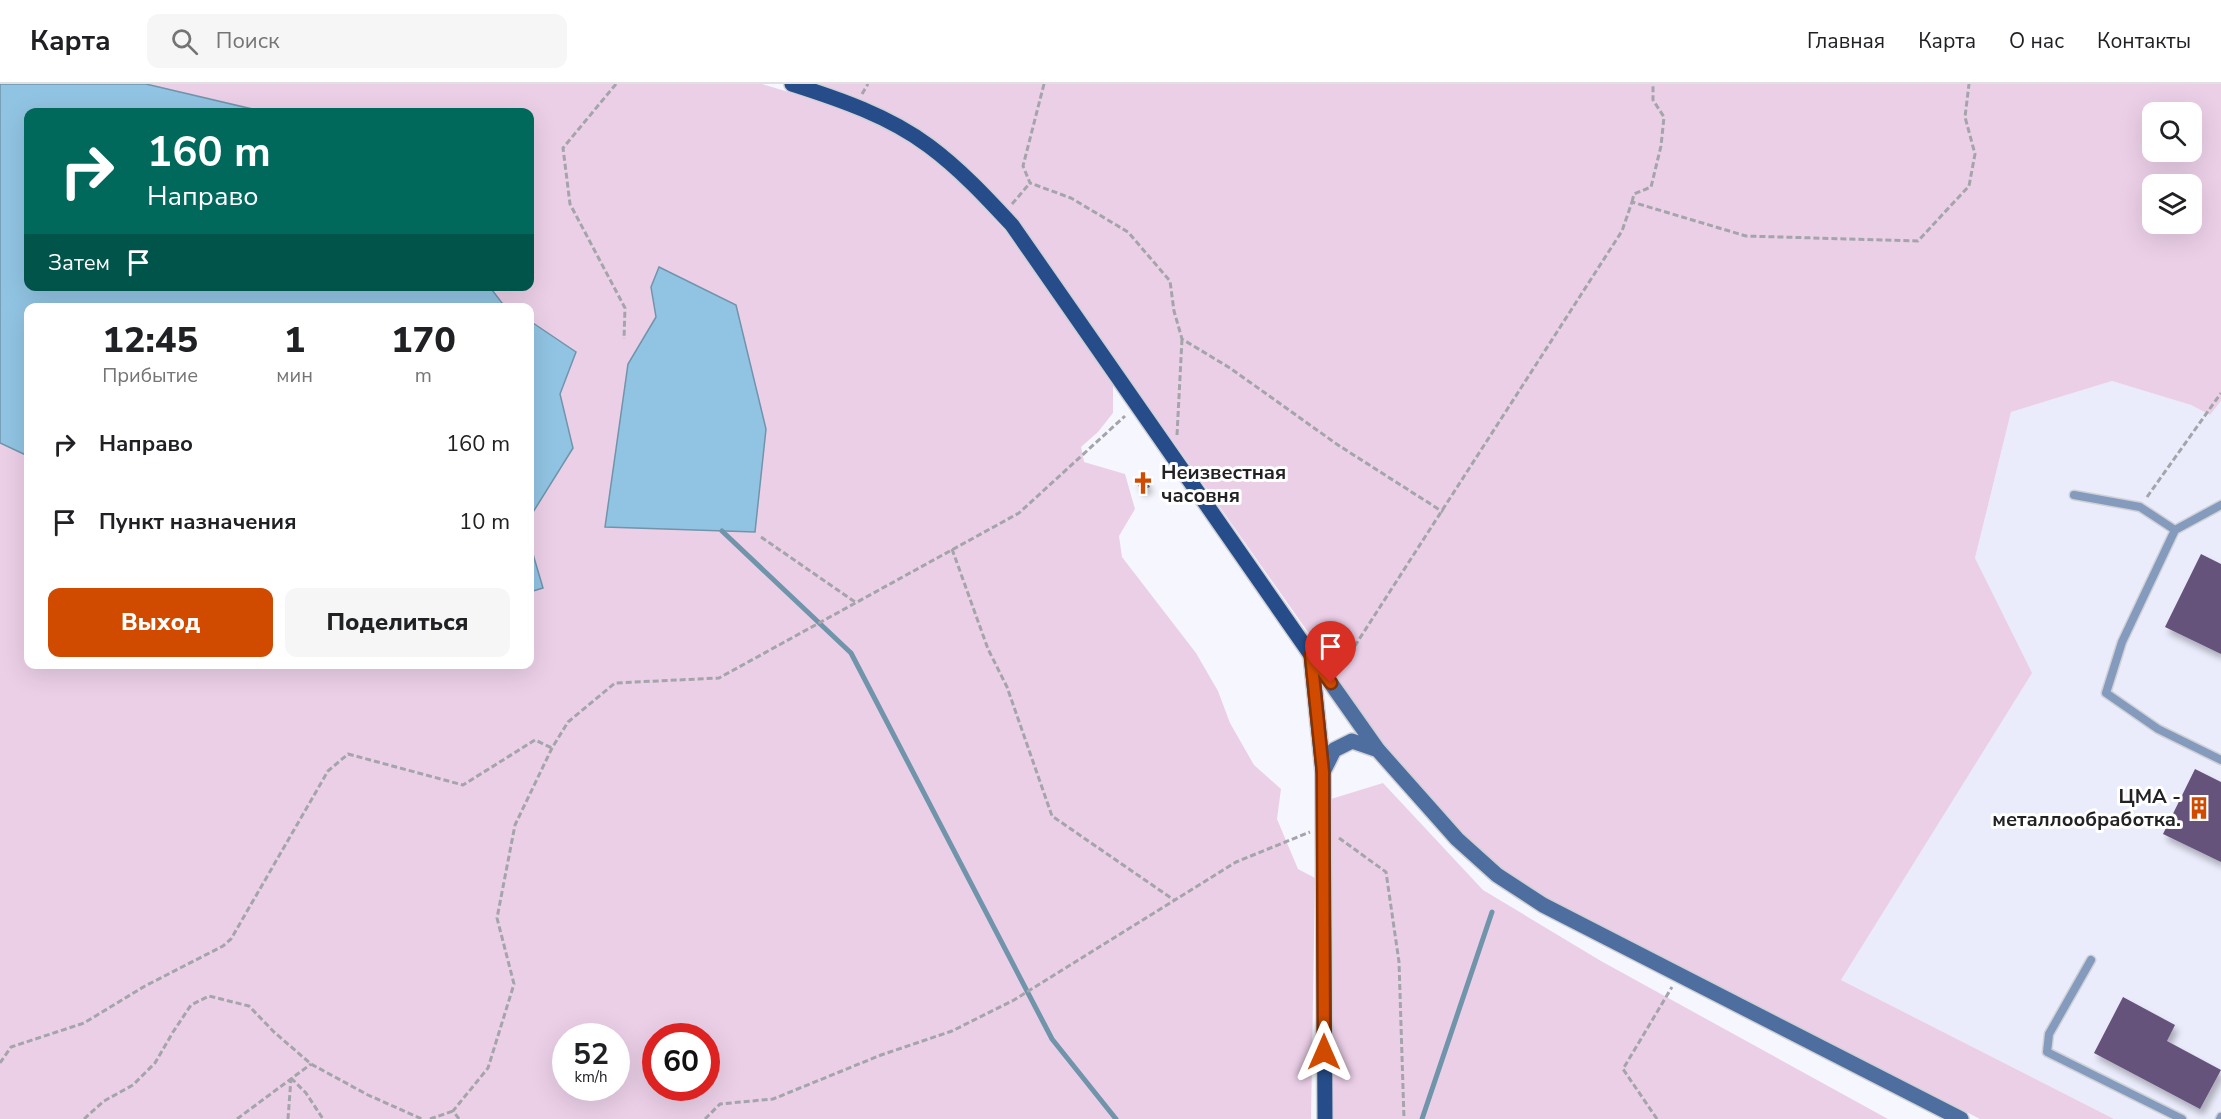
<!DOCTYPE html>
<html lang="ru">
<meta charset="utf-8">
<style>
body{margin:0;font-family:"Nunito Sans",sans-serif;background:#f6f6f6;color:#202124;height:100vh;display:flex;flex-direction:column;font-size:22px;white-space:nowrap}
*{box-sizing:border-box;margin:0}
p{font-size:20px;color:#757577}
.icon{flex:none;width:33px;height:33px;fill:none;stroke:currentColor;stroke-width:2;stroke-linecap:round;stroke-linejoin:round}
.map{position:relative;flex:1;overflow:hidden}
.drawer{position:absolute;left:24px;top:219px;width:510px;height:366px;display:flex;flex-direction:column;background:#fff;border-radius:12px;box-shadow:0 6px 24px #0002}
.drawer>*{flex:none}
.top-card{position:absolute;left:24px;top:24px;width:510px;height:183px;border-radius:12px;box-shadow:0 6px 24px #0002;background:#00695c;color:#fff;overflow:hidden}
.controls{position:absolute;left:2142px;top:18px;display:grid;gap:12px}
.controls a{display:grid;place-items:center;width:60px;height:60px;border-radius:12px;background:#fff;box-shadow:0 6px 24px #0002;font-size:30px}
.speed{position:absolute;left:552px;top:939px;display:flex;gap:12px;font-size:30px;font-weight:700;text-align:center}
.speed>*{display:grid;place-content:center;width:78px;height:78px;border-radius:50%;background:#fff;box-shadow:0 6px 24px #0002;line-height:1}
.speed small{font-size:15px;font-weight:400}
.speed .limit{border:9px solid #d22;background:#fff;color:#111}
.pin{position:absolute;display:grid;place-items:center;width:51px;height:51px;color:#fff;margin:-62px -26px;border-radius:50% 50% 50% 0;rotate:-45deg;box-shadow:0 0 6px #0007}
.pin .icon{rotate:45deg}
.me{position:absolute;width:66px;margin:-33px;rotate:0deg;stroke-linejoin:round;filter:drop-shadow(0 0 4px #0008)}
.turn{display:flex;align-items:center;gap:21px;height:126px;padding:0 24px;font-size:27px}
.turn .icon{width:78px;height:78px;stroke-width:2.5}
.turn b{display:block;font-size:42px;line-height:51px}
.then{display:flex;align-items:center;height:57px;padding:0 24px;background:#0003;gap:12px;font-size:22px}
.eta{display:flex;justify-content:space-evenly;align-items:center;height:102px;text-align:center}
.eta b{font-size:36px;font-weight:800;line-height:42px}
.cta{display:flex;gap:12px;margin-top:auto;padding:12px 24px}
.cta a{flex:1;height:69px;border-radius:12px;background:#d04b00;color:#fff;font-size:24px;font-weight:800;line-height:69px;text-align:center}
.cta a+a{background:#f6f6f6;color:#202124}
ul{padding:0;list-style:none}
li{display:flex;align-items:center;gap:18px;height:78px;padding:0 24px}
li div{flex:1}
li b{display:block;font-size:22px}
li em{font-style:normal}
header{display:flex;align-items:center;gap:36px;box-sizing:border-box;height:84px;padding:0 30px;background:#fff;border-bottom:2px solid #e0e0e0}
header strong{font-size:28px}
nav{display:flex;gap:33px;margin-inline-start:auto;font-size:21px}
.search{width:420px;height:54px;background:#f6f6f6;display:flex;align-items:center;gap:15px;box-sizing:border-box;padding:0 21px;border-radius:12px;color:#757577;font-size:22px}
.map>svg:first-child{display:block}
.built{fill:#eaebfb}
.green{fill:#ebcfe7;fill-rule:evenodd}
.water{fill:#91c4e3;stroke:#7094aa;stroke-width:1.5}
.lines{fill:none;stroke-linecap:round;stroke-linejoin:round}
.stream{stroke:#7094aa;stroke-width:5}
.building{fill:#66527b;filter:url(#shadow)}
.lane-casing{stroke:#d0d1d7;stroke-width:11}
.secondary-casing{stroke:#d0d1d7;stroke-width:18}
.primary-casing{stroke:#d0d1d7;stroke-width:18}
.path{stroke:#a4a5aa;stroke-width:3;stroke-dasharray:6 3;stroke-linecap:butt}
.lane{stroke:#849bbe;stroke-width:8}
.secondary{stroke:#4e6ea0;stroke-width:15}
.primary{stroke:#264d8a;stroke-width:15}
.route-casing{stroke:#873100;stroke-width:15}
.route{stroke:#d04b00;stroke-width:10}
.labels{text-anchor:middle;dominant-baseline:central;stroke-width:6;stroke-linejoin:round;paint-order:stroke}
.poi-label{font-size:20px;font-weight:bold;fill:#232326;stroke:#fff;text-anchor:start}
</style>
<header>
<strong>Карта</strong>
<div class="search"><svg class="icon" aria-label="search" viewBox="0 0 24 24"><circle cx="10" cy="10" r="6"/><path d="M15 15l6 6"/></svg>Поиск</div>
<nav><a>Главная</a><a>Карта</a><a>О нас</a><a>Контакты</a></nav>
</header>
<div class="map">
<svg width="2221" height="1035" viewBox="0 0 2221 1035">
<defs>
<filter id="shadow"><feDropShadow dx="3.5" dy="6" stdDeviation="3" flood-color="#0004"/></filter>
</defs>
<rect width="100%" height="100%" fill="#f6f7fe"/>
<path class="built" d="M2112 297 2191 321 2210 331 2221 317V1035H2114L1841 896 2031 589 1975 474 2011 328Z"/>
<path class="green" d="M146 0H762L828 20 862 33 893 49 925 69 970 108 1006 148 1113 298V329L1098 348 1081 363 1084 378 1125 390 1135 425 1119 452 1122 473 1196 569 1218 607 1230 639 1254 681 1281 705 1277 735 1298 785 1315 794 1311 1035H0V359L28 372V580H530V508L543 504 530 460V433L573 364 560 310 576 268 530 237V224C504 223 505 223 489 203L530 202V28H265ZM656 233 606 443 628 280ZM566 952H616V1004H566ZM656 952H706V1004H656Z
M816 0H2221V317L2210 331 2191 321 2112 297 2011 328 1975 474 2032 589 1841 896 2114 1035H1980L1544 814 1500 784 1460 748 1331 599 1310 551 1020 140C1008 126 996 111 983 98 937 51 879 20 816 0ZM2152 28H2192V68H2152ZM2152 100H2192V140H2152Z
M1383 699 1483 806 1601 877 1888 1035H1334L1331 715Z"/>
<path class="water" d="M0 0H146L265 28H28V202H489L502 219 509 223 28 224V372L0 359Z
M659 183 736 221 766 345 755 448 605 443 628 280 656 233 651 203Z
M530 237 576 268 560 310 573 364 530 433Z
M530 460 543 504 530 508Z"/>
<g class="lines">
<path class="stream" d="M722 447 851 569 1052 955 1116 1035
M1422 1035 1492 828"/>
</g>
<path class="building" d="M1144 391 1150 403 1141 407 1135 395Z
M2201 470 2221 480V570L2165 543Z
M2195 685 2221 698V778L2163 750Z
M2123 913 2175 941 2167 957 2221 986 2200 1025 2094 969Z"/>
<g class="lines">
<g class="lane-casing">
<path id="lane" d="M2074 411 2140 423 2175 446 2221 421
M2175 446 2122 558 2106 609 2158 645 2221 676
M2091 876 2049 950 2047 968 2182 1035
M2220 1035 2221 1033"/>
</g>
<g class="secondary-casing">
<path id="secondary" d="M1311 571 1378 666 1457 755 1497 791 1543 821 1961 1035
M1323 688 1334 666 1352 657 1378 666"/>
</g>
<g class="primary-casing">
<path id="primary" d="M792 0C839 15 889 32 929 62 960 85 986 113 1012 141L1311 571 1323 688 1325 1035"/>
</g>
<path class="path" d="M616 0 563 64 570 120 625 224 624 255
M1044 0 1023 82 1030 99 1071 114 1128 148 1170 197 1174 227 1182 255 1230 284 1338 361 1443 428
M862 10 868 0
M1632 118 1634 110 1651 103 1661 62 1664 33 1653 16V0
M1012 120 1030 99
M1177 351 1182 255
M2147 413 2221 309
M761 453 855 518
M952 465 988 565 1007 603 1052 732 1174 816
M1340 585 1622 147 1632 118 1746 152 1918 157 1969 102 1975 70 1965 33 1969 0
M1339 754 1386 788 1399 878 1404 1035
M0 979 11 963 84 939 145 902 223 862 231 855 328 687 348 670 463 701 535 656 552 664
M291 994 306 1009 323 1035
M84 1035 104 1017 133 1001 155 979 173 948 191 921 209 912 249 922 274 948 311 980 368 1011 422 1035
M237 1035 311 980
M288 1035 291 994
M430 1035 453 1027
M459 1035 453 1027 488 984 514 900 497 834 515 741 552 664 568 638 615 599 719 594 1019 429 1125 332
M705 1035 720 1020 773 1015 881 971 952 947 1014 916 1236 778 1310 748
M1657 1035 1623 985 1672 903"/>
<use href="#lane" class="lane"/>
<use href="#secondary" class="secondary"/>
<use href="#primary" class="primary"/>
</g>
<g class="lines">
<g class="route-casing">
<path id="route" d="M1324 968 1323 688 1311 571 1331 599"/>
</g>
<use href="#route" class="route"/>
</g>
<defs>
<g id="church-bare" transform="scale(1.8)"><path d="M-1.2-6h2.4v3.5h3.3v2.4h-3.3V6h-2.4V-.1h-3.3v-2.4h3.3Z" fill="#d04b00" stroke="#fff" stroke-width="2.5" paint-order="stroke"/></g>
<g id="building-bare" transform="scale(1.8)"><path d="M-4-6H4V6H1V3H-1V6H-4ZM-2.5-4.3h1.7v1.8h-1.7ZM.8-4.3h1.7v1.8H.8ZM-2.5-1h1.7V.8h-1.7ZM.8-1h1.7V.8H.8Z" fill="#d04b00" stroke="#fff" stroke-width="2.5" paint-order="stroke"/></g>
</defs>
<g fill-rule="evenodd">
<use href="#church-bare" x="1143" y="399"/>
<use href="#building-bare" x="2199" y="724"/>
</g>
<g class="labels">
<g class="poi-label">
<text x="1161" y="388">Неизвестная<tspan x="1161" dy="23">часовня</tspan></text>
<text x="2181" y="712" text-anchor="end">ЦМА -<tspan x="2181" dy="23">металлообработка.</tspan></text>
</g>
</g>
</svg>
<div class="controls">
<a><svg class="icon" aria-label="search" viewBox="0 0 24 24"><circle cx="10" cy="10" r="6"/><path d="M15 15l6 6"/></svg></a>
<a><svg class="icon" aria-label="layers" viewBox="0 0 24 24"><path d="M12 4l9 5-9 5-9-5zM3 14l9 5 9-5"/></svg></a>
</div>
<div class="speed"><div>52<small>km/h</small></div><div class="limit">60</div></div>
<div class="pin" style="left:1331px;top:599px;background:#d93025"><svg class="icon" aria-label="arrive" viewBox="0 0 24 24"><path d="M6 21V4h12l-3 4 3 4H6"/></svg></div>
<svg class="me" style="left:1324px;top:968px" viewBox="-20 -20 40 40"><path d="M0-17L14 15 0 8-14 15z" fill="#d04b00" stroke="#fff" stroke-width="4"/></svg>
<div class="top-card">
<div class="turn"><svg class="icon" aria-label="right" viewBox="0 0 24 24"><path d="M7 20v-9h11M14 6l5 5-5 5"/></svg><div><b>160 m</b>Направо</div></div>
<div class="then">Затем<svg class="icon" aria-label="arrive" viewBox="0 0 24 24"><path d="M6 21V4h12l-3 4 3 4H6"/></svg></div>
</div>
<section class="drawer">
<div class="eta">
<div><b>12:45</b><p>Прибытие</p></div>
<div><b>1</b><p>мин</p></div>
<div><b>170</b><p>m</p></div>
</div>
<ul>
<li><svg class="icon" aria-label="right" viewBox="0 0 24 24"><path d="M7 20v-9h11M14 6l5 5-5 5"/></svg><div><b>Направо</b></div><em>160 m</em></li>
<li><svg class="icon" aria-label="arrive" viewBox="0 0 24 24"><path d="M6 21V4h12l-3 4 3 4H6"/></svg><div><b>Пункт назначения</b></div><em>10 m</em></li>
</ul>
<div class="cta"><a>Выход</a><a>Поделиться</a></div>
</section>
</div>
